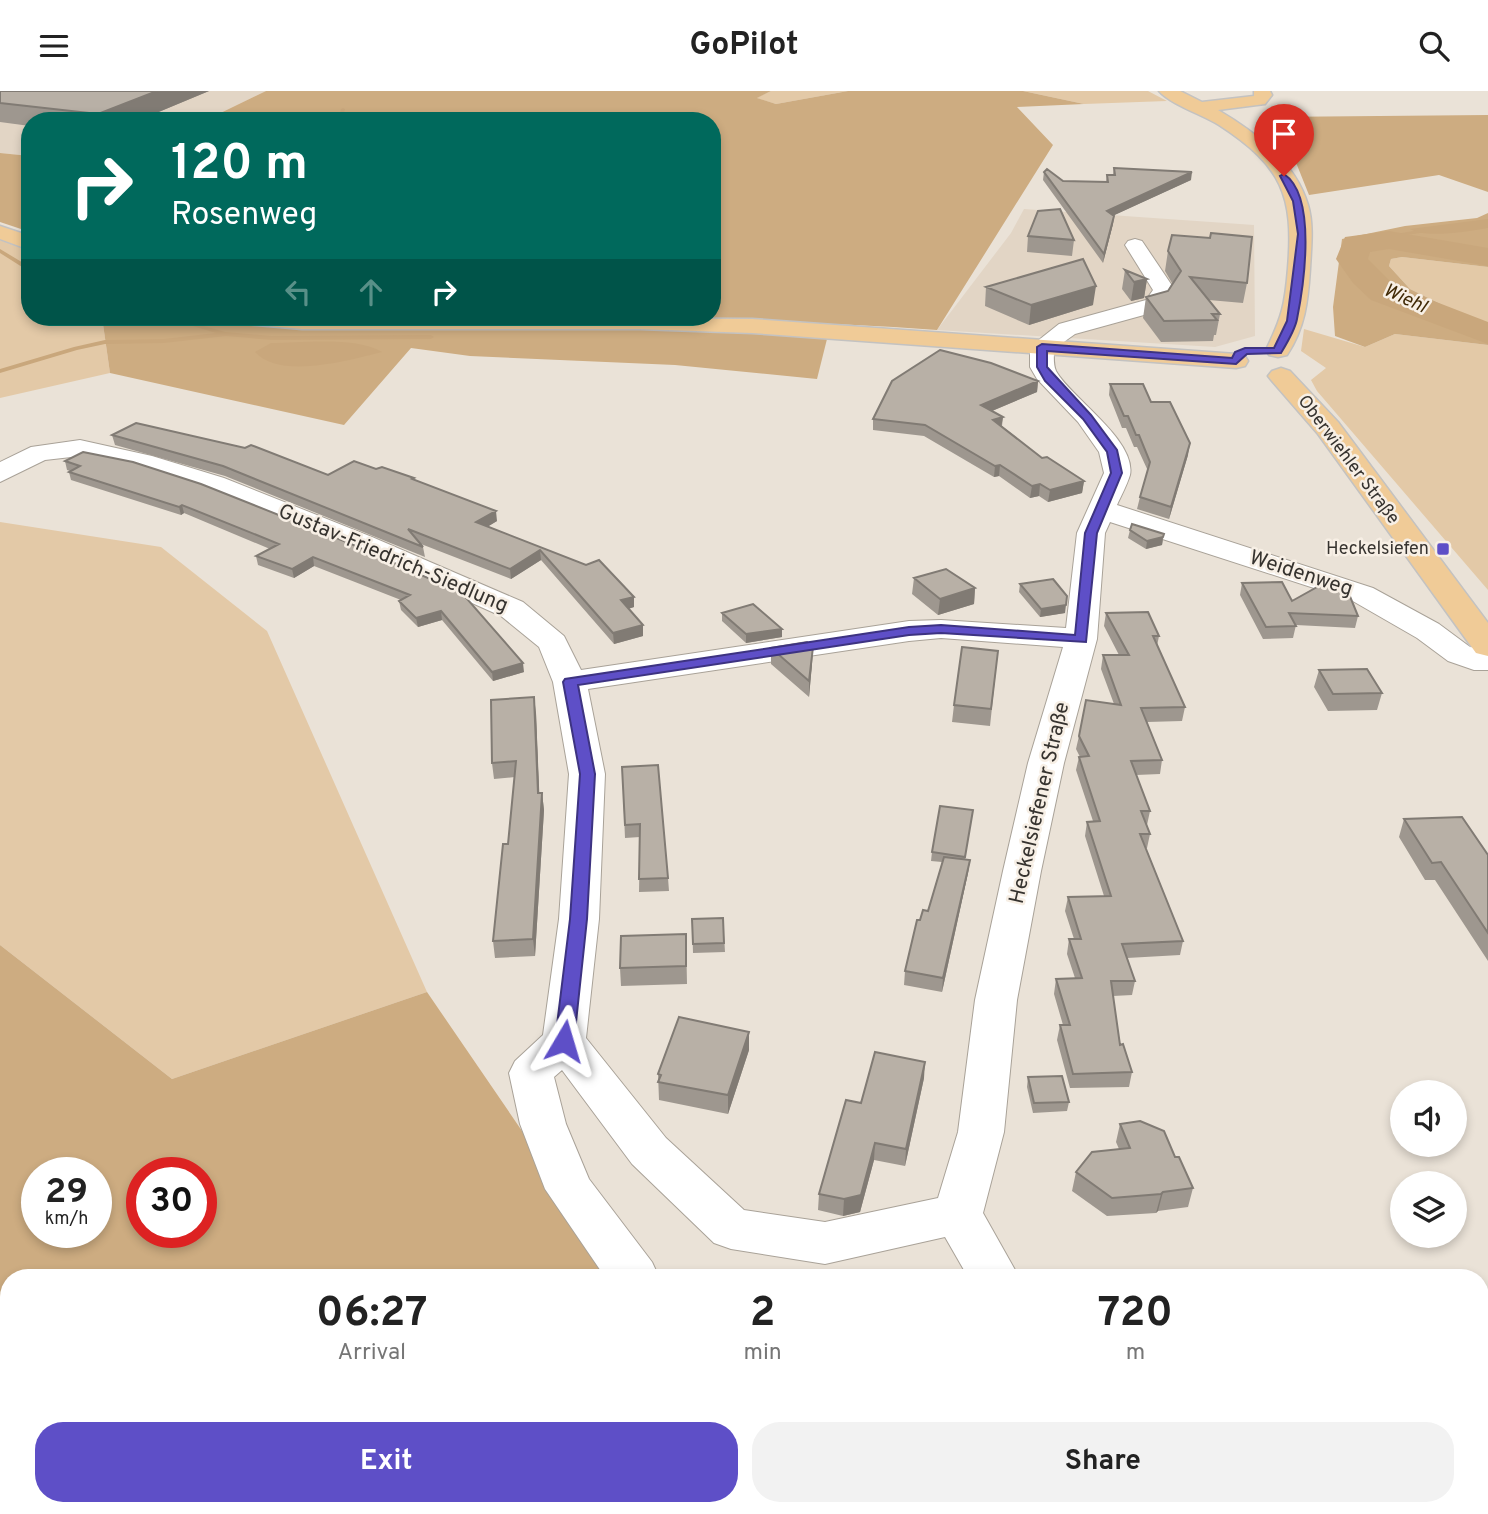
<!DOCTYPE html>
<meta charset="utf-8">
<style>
body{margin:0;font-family:Overpass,sans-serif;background:#f2f2f2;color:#222;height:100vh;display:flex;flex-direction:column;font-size:26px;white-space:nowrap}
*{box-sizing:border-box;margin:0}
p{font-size:23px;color:#767676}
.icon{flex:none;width:38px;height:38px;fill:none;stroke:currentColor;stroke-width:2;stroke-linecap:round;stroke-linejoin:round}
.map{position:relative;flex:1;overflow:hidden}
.sheet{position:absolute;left:0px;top:1178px;width:1489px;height:247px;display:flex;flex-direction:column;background:#fff;border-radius:28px 28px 0 0;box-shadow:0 4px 10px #0003}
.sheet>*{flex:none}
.top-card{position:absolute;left:21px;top:21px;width:700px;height:214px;border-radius:28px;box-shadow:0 4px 10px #0003;background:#00695c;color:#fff;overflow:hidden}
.controls{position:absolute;left:1390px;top:989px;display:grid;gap:14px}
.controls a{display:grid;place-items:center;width:77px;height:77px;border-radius:50%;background:#fff;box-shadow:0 4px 10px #0003;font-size:35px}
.speed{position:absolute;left:21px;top:1066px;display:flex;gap:14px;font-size:35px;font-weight:700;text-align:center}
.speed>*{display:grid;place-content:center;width:91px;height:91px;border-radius:50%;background:#fff;box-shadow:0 4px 10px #0003;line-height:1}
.speed small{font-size:18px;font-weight:400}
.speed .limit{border:10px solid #d22;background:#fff;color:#111}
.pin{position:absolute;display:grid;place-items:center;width:60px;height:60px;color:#fff;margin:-72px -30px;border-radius:50% 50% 50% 0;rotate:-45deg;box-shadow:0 0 7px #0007}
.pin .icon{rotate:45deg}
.me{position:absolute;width:77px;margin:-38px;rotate:7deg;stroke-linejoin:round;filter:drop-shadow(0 0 5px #0008)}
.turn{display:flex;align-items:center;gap:24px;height:147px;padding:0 35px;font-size:32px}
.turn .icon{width:91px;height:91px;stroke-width:2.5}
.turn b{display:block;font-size:49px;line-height:60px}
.lanes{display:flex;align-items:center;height:66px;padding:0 35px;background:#0003;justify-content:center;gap:35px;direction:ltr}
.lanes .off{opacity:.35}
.eta{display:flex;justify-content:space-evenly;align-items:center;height:119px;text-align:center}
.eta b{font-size:42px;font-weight:700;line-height:49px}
.action{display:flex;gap:14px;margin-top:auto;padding:14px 35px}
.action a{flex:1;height:80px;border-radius:28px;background:#5e4fc7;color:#fff;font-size:28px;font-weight:700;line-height:80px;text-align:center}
.action a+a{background:#f2f2f2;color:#222}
header{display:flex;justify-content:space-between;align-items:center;height:91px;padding:0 35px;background:#fff;font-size:32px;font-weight:700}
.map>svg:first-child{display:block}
.built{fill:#e2d5c5}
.green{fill:#e3c9a7}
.forest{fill:#cdac81;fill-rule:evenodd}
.water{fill:#c9a77c}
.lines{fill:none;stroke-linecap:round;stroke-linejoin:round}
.stream{fill:#c9a77c;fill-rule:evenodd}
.river{fill:#c9a77c;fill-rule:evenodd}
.minor-casing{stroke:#a9a298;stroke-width:2}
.major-casing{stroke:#c3c2c1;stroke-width:3}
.minor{fill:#fff;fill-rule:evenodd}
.major{fill:#f0cb97;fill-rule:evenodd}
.wall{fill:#9e978f}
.shaded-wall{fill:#817b74}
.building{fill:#b8b0a6;stroke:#817b74;stroke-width:2}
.route{fill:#5e4fc7;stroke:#3d3381;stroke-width:2}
.poi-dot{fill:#5e4fc7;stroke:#f7efe5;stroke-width:2.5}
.labels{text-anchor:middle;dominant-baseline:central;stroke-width:5;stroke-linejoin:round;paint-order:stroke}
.far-street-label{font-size:18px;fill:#36332f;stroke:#f7efe5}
.far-poi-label{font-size:18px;fill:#36332f;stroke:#f7efe5;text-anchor:end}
.far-water-label{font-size:19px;font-style:italic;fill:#402905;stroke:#f7efe5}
.street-label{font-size:21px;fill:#36332f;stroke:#f7efe5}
</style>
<header><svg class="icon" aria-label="menu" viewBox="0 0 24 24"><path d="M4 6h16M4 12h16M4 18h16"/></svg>GoPilot<svg class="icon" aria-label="search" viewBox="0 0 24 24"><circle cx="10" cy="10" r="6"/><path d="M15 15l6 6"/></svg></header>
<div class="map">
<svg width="1488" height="1423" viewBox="0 0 1488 1423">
<rect width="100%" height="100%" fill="#eae2d7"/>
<path class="built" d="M0 0H266L204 30H30V65L0 62Z
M1024 118 1254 134 1255 245 1215 256 937 239 1011 142Z"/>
<path class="green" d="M771 0H848L776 13 756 7Z
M1023 0H1148L1167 10 1084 13Z
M0 149 30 160V226H102L110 282 0 307Z
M1402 166 1488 176V232L1463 224 1410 198 1389 175 1391 168Z
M1304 238 1365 256 1395 243 1488 254V499L1317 300 1311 289 1326 277 1301 260Z
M0 431 161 456 267 540 427 901 172 988 0 854Z"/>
<path class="forest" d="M266 0H771L757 7 776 13 848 0H1023L1084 13 1017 16 1053 54 937 239C739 225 542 228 344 230L304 226H712V30H204Z
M1488 24V101L1439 84 1309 104 1297 74 1260 26Z
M0 62 30 65V141L0 131Z
M1488 122V176L1402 166 1391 168 1389 175 1410 198 1463 224 1488 232V254L1395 243 1365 256 1335 245 1333 216 1342 148 1405 135 1477 127Z
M102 226H215L247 231 435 238H688L827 248 817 288 675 274 470 265 411 257 344 334 110 282Z
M0 854 172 988 427 901 622 1186H9V1416H779L784 1423H0ZM37 1082H96V1141H37ZM142 1082H201V1141H142Z"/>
<path class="water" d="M1488 128V137C1470 140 1425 148 1410 138Z
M271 252C302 252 355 245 382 261 350 269 280 289 255 261Z"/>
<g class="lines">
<path class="stream" d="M343 17 345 18 343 26 350 30H344L339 26 341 18Z
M1425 138 1427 139V141L1399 145 1389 151 1386 149 1396 143Z
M0 158 30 176V181L0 162Z
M163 226H172L225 241 272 245 431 244 434 246 431 248 272 249 226 245 164 252 105 253 77 259 0 282V278L74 256 105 249 164 248 216 242Z"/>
<path class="river" d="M1389 140 1488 157V175L1389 158 1370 161 1368 168 1395 195 1488 231V253L1371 209 1353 192 1336 168 1345 146Z"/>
<g class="minor-casing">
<path id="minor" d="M1135 148 1142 150 1175 199 1162 219 1075 243 1054 258C1054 266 1053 273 1056 280 1070 306 1137 349 1130 384 1127 394 1121 405 1117 414L1373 497 1439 533 1470 556 1488 559V579H1474L1448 570 1417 547 1351 509 1110 431 1105 442 1097 548 1064 672 1041 780 1017 909 1004 1041 983 1122 1019 1186H968L945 1146 825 1173 731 1158 714 1152 632 1073 562 979 554 986 566 1033 589 1088 652 1171 659 1186H605L545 1098 520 1033 509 982 515 970 543 944 559 828 569 683 553 591 539 556 501 525 352 458 204 399 136 377 80 365 45 369 0 391V371L31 356 80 349 152 365 224 387 372 446 523 511 564 545 581 579 909 530 941 529 1066 537 1077 442 1104 382 1099 361 1078 331 1037 288 1030 276V256L1059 233 1146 209 1153 199 1125 154 1128 150ZM941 547 1063 556 1028 672 1003 780 975 909 958 1041 938 1107 825 1131 744 1119 666 1047 586 947 599 828 605 683 588 598 909 550Z
M836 1416H897L900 1423H839Z
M1066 1416H1124L1127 1423H1069Z
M1359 1416H1419L1422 1423H1362Z"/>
</g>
<g class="major-casing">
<path id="major" d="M1159 0H1180L1202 11 1254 5V0H1270L1272 4 1265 13 1218 19C1255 41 1295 70 1308 114 1314 134 1311 157 1310 178 1308 210 1305 237 1287 264L1278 266 1269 264 1266 259C1282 226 1285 214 1288 177 1294 104 1282 75 1219 34 1203 24 1170 13 1159 0Z
M0 135 30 145V159L0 148Z
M234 226 752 228 1236 263 1245 265 1248 270 1245 275 1236 277 752 242 640 238H302L246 233 238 231Z
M1281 277 1290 280 1338 331 1488 532V565L1476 562 1318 343 1272 290 1268 285 1272 280Z"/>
</g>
<use href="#minor" class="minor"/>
<use href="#major" class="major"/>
</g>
<path class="wall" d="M0 0H209L137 30H30V35L0 31Z
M1114 77 1191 89 1114 124 1113 133 1103 172 1043 89 1044 81 1063 90 1106 91 1107 84H1113Z
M1028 145 1074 149 1072 165 1027 161Z
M1168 160 1247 192 1243 212 1209 209 1220 223 1216 244H1214L1213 250 1161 251 1143 227 1146 206 1168 200 1172 192 1165 180Z
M1125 179 1147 188 1144 207 1131 210 1122 198Z
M986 196 1093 214 1029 234 985 215Z
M1038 290 1037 301 992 320 1003 326 1002 335 1042 367 1084 390 1082 402 1048 411 1039 405 1030 407 999 385 994 386 924 345 873 339V328Z
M1110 293 1151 311 1188 364 1169 428 1137 418 1140 406 1148 380 1137 356H1134L1126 337H1122L1109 304Z
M112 344 328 384 376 378 414 389 497 430 487 436 586 474 634 516 628 518 643 534V545L614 553 541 469 511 488 421 453 423 456 425 466 225 385 115 354Z
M65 370 349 452 524 581 493 590 442 529 418 536 401 519 399 510 401 509 314 475 294 487 258 474 256 465 270 458 184 422 181 424 71 389 69 381 70 380 67 379Z
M1130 439 1164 443 1162 454 1146 458 1128 447Z
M914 487 975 497 974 513 938 524 912 503Z
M1242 492 1292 510 1358 525 1355 537 1296 534 1293 547 1263 548 1240 504Z
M1020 493 1065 522 1040 526 1019 501Z
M722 522 782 546 746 552 722 530Z
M1106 522 1159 545 1157 555 1185 616 1182 630 1147 631 1162 669 1160 683 1136 684 1150 720 1147 734 1150 743 1147 757H1146L1183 850 1180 864 1127 867 1135 890 1132 904 1113 905 1120 954 1132 981 1129 996 1070 997 1057 949 1060 934H1063L1054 903 1056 888 1075 887 1067 863 1069 848H1074L1065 820 1068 806 1104 805 1085 745 1087 731 1093 730 1076 679 1079 666H1080L1076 658 1079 645 1114 613 1101 578 1103 564H1119L1104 535Z
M771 557 812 573 809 606 771 573Z
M998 560 990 635 952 631 954 614Z
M1319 579 1382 602 1377 619 1328 620 1314 596Z
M536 622 539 702H542L544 719 535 865 495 867 493 850 508 753 515 686 494 688 492 672Z
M622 676 668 787 669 800 639 801 640 746 625 747Z
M973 719 965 768 970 769 968 782 942 901 904 894 905 880 920 829 928 820 942 771 931 770 932 761Z
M1404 728 1488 764V870L1435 789H1425L1399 746Z
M723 827 725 861 693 862 692 828Z
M686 843 687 893 621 895 620 877Z
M749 959 728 1023 659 1009 658 983Z
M1028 986 1069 1011 1067 1020 1033 1022 1027 996Z
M924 987 905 1075 874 1069 860 1121 843 1125 818 1119 819 1103 861 1012Z
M1120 1033 1175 1066 1193 1097 1188 1116 1158 1120 1156 1122 1107 1125 1072 1100 1076 1081 1119 1058 1116 1051Z
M1480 1292 1488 1423H1456L1453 1416H1480Z
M975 1416H1053L1056 1423H978Z
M1262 1416 1362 1423H1259Z"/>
<path class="shaded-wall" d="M157 0H209L137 30H99L98 23Z
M1192 81 1191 89 1106 128 1107 120Z
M1114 125 1113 133 1103 172 1104 163Z
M1147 188 1144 207 1131 210 1134 191Z
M1096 195 1093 214 1029 234 1031 214Z
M1038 290 1037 301 980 325 981 314Z
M1003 326 1001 337 993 329Z
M1190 352 1188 364 1169 428 1171 416Z
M1000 374 999 385 994 386 995 375Z
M1084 390 1082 402 1048 411 1050 399Z
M1040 393 1039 405 1030 407 1032 395Z
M182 414 184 422 181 424 179 416Z
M496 420 497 430 477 442 476 431Z
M1163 446 1162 454 1146 458 1147 450Z
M540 459 541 469 511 488 510 478Z
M313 466 314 475 294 487 292 478Z
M975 497 974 513 938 524 940 508Z
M634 506V516L621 520V509Z
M1066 514 1065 522 1040 526 1041 518Z
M441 520 442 529 418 536 416 527Z
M643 534V545L614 553 613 542Z
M782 538V546L746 552V543Z
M813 556 812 573 809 606V590Z
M523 572 524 581 493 590 492 581Z
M534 606 536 622 540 719 538 702Z
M542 702 544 719 535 865 533 848Z
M970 769 968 782 942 901 943 887Z
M749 941V959L728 1023V1004Z
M925 971 924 987 905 1075 906 1058Z
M875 1052 874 1069 860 1121 843 1125 844 1108Z
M1163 1101 1158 1120 1156 1122 1161 1103Z"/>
<path class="building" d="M0 0H157L98 23 0 12Z
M1114 77 1192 81 1107 120 1114 125 1104 163 1044 81 1047 78 1063 90 1108 91 1107 84H1115Z
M1060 118 1074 149 1028 145 1038 120Z
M1211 142 1252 146 1247 192 1190 186 1220 223H1212L1217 229 1164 230 1146 206 1168 200 1181 180 1168 160 1172 144 1210 147Z
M1083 168 1096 195 1031 214 986 196Z
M1125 179 1147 188 1134 191Z
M940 259 991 272 1038 290 981 314 1003 326 993 329 1042 367 1047 366 1084 390 1050 399 1040 393 1032 395 1000 374 995 375 925 334 873 328 892 290Z
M1110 293H1143L1151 311H1170L1190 352 1171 416 1140 406 1150 371 1139 344H1136L1128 325H1124Z
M136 332 245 357 251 354 328 384 354 370 376 378 382 376 414 387 412 388 496 420 476 431 586 474 599 469 634 506 621 509 643 534 613 542 540 459 510 478 408 438 423 456 223 375 112 344Z
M83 361 133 371 201 393 349 452 462 502 523 572 492 581 441 520 416 527 399 510 410 504 313 466 292 478 256 465 279 453 182 414 179 416 69 381 80 375 65 370Z
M1132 433 1164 443 1163 446 1147 450 1130 439Z
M946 478 975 497 940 508 914 487Z
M1053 488 1067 505 1066 514 1041 518 1020 493Z
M1282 491 1292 510 1319 495 1341 496 1347 498 1358 525 1289 522 1296 535 1266 536 1242 492Z
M753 513 782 538 746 543 722 522Z
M1148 521 1159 545H1153L1185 616 1141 617 1162 669 1131 670 1150 720H1141L1150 743H1140L1183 850 1122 853 1135 890H1111L1120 954 1123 953 1132 981 1073 983 1060 934H1070L1056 888 1082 887 1069 848H1081L1068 806 1111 805 1087 731 1100 730 1079 666 1089 665 1079 645 1086 609 1121 614 1103 564H1129L1106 522Z
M807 551 813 556 809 590 771 557Z
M962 556 998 560 991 618 954 614Z
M1367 578 1382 602 1333 603 1319 579Z
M534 606 538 702H542L533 848 493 850 503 753H508L516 670 492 672 491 609Z
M658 674 668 787 639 788 640 733 625 734 622 676Z
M940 715 973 719 965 766 932 761Z
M1462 726 1488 764V842L1441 771 1432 772 1404 728Z
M944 766 970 769 943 887 905 880 917 829H920L923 819 928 820Z
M723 827 724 852 693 853 692 828Z
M686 843V875L620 877 621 845Z
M679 926 749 941 728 1004 658 991 661 984 658 983Z
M875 961 925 971 906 1058 875 1052 861 1104 844 1108 819 1103 846 1009 861 1012Z
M1062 985 1069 1011 1034 1012 1028 986Z
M1140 1030 1164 1040 1175 1066H1179L1193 1097 1163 1101 1161 1103 1112 1107 1076 1081 1092 1061 1130 1057 1120 1033Z
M1480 1292 1488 1307V1423H1473L1470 1416H1480V1379H1483L1480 1374Z
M985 1416H1053L1056 1423H987Z
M1262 1416H1359L1362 1423H1265Z"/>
<path class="route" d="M1284 83C1317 105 1304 193 1297 228 1295 239 1287 252 1281 262L1247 263 1236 273 1047 260V276L1091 324 1117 359 1122 382 1097 442 1086 551 941 542 909 544 578 594 595 683 587 828 574 950 571 954H557L555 950 570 828 580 683 563 591 565 588 909 536 941 534 1075 544 1085 442 1111 382 1107 361 1083 328 1045 290 1037 276V256L1042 253 1232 267 1235 261 1245 257H1274L1287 230 1298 143 1293 110 1280 85Z"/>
<rect class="poi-dot" x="1436" y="451" width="14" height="14" rx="3.5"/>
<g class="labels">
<g class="far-street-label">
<text transform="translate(1348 369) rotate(53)">Oberwiehler Straße</text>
</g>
<g class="far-poi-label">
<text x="1429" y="458">Heckelsiefen</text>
</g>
<g class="far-water-label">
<text transform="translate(1405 208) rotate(25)">Wiehl</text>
</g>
<g class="street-label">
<text transform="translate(393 468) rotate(23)">Gustav-Friedrich-Siedlung</text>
<text transform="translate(1301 483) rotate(18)">Weidenweg</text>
<text transform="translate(1040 712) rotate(-77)">Heckelsiefener Straße</text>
</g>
</g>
</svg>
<div class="controls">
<a><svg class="icon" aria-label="sound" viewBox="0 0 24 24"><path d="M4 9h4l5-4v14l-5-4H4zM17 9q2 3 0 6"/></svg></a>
<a><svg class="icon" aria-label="layers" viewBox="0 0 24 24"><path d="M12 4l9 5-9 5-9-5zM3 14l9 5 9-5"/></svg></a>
</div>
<div class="speed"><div>29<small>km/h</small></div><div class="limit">30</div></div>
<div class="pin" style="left:1284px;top:85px;background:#d93025"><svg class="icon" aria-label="arrive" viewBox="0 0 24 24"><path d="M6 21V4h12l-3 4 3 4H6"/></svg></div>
<svg class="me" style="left:564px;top:950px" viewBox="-20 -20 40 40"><path d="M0-17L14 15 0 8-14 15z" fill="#5e4fc7" stroke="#fff" stroke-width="4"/></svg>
<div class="top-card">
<div class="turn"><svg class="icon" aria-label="right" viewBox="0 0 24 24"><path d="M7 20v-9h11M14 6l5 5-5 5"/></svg><div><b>120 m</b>Rosenweg</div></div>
<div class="lanes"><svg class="icon off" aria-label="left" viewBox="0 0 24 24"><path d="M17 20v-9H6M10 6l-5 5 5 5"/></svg><svg class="icon off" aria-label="ahead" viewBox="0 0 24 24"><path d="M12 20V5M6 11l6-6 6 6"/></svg><svg class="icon" aria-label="right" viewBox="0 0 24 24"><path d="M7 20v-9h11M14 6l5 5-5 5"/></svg></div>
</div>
<section class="sheet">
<div class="eta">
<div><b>06:27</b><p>Arrival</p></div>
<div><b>2</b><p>min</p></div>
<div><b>720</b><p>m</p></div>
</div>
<div class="action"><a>Exit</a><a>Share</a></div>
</section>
</div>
